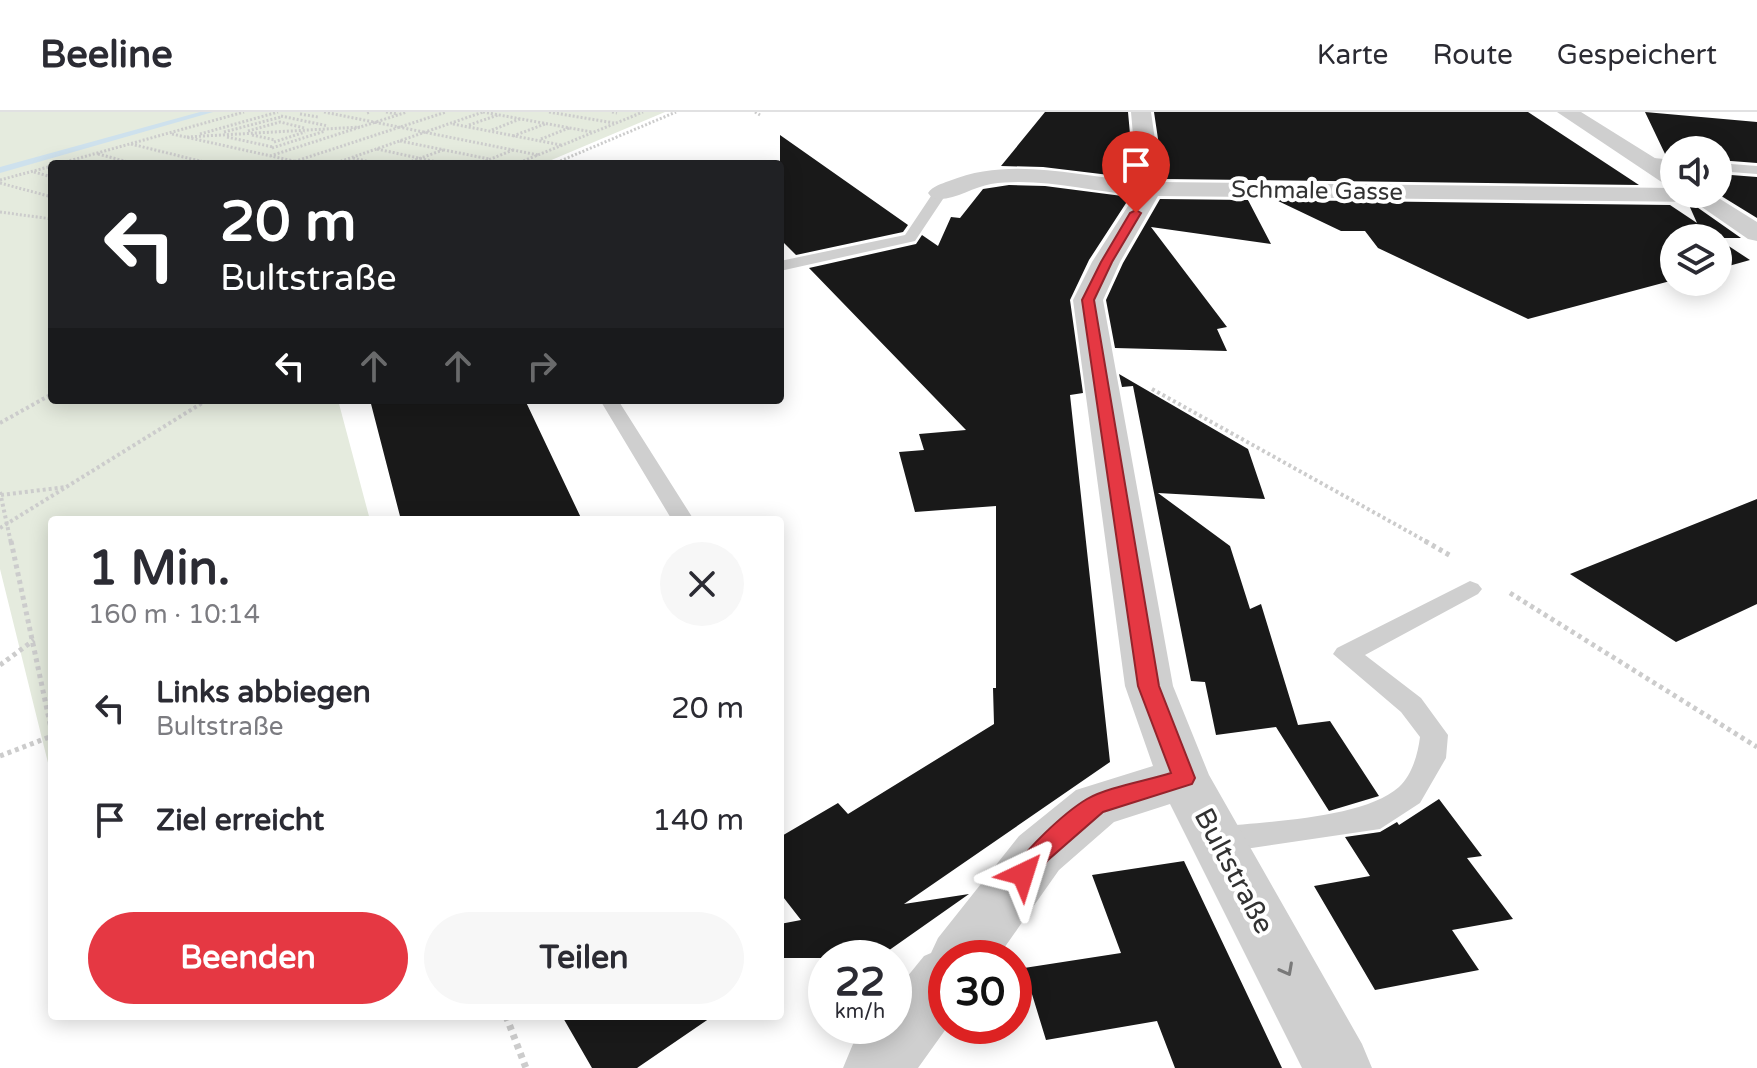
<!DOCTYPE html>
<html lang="de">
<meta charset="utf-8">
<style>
body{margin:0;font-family:"Varela Round",sans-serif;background:#f7f7f7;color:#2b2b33;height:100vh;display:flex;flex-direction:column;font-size:30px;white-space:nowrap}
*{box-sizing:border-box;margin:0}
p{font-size:26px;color:#7c7c81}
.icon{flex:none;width:44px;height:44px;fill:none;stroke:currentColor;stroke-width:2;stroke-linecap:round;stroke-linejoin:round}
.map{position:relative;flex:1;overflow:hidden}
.drawer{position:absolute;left:48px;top:404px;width:736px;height:504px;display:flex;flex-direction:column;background:#fff;border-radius:8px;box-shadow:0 4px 20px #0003}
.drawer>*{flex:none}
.top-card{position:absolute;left:48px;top:48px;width:736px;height:244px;border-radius:8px;box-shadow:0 4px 20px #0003;background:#202124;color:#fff;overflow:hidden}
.fabs{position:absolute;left:1660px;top:24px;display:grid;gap:16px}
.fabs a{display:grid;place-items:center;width:72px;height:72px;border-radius:50%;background:#fff;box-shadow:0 4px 20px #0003;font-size:40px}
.speed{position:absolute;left:808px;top:828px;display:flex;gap:16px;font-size:40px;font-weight:700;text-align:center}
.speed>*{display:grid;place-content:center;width:104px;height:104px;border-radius:50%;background:#fff;box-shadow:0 4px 20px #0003;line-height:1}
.speed small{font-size:20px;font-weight:400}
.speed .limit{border:12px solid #d22;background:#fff;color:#111}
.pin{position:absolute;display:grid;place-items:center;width:68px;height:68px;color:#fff;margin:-82px -34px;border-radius:50% 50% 50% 0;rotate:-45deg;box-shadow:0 0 8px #0007}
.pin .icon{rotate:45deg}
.me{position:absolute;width:88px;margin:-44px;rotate:41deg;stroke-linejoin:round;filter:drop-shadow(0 0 6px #0008)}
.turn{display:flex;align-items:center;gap:28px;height:168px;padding:0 40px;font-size:36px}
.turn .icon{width:104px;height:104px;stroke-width:2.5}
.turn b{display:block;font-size:56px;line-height:68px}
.lanes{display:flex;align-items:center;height:76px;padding:0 40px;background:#0003;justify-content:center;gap:40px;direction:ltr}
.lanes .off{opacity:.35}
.round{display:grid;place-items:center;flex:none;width:84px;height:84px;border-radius:42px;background:#f7f7f7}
.head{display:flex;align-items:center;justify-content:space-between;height:136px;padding:0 40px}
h1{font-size:48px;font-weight:700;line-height:60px}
.button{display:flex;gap:16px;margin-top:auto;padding:16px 40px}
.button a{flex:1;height:92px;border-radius:48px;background:#e53843;color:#fff;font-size:32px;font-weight:700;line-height:92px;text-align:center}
.button a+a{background:#f7f7f7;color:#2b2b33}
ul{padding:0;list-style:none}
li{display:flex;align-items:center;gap:24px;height:112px;padding:0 40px}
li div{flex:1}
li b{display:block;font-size:30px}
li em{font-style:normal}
header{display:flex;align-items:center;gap:48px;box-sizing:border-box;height:112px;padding:0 40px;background:#fff;border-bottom:2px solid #e1e1e2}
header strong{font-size:38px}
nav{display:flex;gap:44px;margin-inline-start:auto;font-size:28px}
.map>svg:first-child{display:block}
.green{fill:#e5ebde}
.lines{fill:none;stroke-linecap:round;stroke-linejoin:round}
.stream{fill:#cee1ed;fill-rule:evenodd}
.building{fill:#191919}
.path-far3{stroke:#ccc;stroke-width:3;stroke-dasharray:2 2;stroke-linecap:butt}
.path-far2{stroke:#ccc;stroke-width:4;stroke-dasharray:3 3;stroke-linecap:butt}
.path-far1{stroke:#ccc;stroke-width:5;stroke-dasharray:4 4;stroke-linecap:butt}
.path{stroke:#ccc;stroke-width:7;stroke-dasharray:5 5;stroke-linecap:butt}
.service{fill:#cfcfcf;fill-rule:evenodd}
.minor{fill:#cfcfcf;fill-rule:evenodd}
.tertiary{fill:#cfcfcf;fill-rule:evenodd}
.oneway{stroke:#797979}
.route{fill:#e53843;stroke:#95242c;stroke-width:2}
.labels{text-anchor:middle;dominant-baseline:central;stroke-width:8;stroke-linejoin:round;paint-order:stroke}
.far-street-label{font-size:24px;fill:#323232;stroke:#fff}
.street-label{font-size:28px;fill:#323232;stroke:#fff}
</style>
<header>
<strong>Beeline</strong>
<nav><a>Karte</a><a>Route</a><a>Gespeichert</a></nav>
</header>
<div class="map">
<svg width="1757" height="956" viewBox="0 0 1757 956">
<rect width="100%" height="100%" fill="#fff"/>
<path class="green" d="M0 0H665L542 52H52V288H338L370 408H52V667L0 457Z"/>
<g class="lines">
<path class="stream" d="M200 0H213L0 61V55Z"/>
</g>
<path class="building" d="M1045 0H1128L1134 66 1043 55 1001 54Z
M1154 0H1528L1639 73 1164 67Z
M1645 0 1757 10V51L1718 48V38H1674V45L1666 44Z
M780 23 908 113 903 120 796 143 780 127Z
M1718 62 1757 65V106L1718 82Z
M1009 73 1045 74 1130 85 1089 148 1070 188 1083 281 1070 283 1110 650 904 792 969 782 878 846H780V812L801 808 780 781V725L838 691 848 702 994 612 993 576H996V394L915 400 899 340 924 338 919 322 966 318 809 156 916 132 922 123 938 134 951 105 960 106 983 77Z
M1160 87 1248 88 1271 132 1151 115 1227 215 1217 217 1227 239 1115 236 1106 188 1123 151Z
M1276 88 1670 93 1697 111 1689 93H1694L1741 126H1674V168L1528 207 1378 136 1365 119H1341Z
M1718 127 1750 148 1718 157Z
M1119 262 1248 337 1265 387 1158 381 1230 434 1250 497 1261 492 1298 613 1330 609 1379 684 1329 699 1276 615 1216 623 1205 570 1191 569 1133 274 1122 275Z
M370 288H525L582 408H401Z
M1757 387V492L1676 530 1570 462Z
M1439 687 1482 744 1467 746 1513 807 1452 818 1479 858 1375 878 1314 774 1370 764 1345 725 1380 720 1397 710 1399 713Z
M1184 749 1282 956H1175L1157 909 1046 928 1024 856 1121 841 1092 763Z
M562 904H713L637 956H592Z"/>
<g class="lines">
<path class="path-far3" d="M324 0 538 43
M386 0 398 2
M483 0 592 20
M549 0 614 11
M612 0 617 1
M755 0 760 3
M367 1 370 0
M300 2 318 5
M281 4 328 14
M453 12 561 33
M469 13 498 3
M492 18 520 7
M248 19 280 10 304 16
M224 20 281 5
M172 22 307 52
M200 22 278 0
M252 23 275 28
M513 24 545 12
M187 25 360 15
M227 25 273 35
M541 27 569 16
M400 29 489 47
M274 30 305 20
M131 32 212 52
M272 36 325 19
M377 37 446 52
M98 42 136 52
M270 44 407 0
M353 46 379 52
M58 52 244 0
M287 52 446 0
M333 52 483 0
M404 52 443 38
M478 52 513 38
M516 52 643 0
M553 52 676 0
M34 60 52 65
M0 68 52 54
M0 71 52 85
M0 100 52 107"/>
<path class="path-far2" d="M1152 277 1429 431
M0 311 52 282
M0 380 11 431
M1 383 66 375
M0 416 207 288"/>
<path class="path-far1" d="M11 429 52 621
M1425 429 1451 444
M1510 481 1757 635
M0 553 34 528
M0 644 52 624"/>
<path class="path" d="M506 904 526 956"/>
<path class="service" d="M1644 45 1674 48V56L1640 52 1638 49Z
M1718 51 1757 54V62L1718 59Z
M935 78 947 81 915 129 780 159V149L905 123Z
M600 288H618L694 408H672Z
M1470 469 1478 472 1482 477 1478 482 1365 543 1421 586 1448 623 1446 646 1420 691 1380 717 1218 741 1207 737 1203 728 1207 719 1218 715C1266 709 1363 707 1399 675 1412 663 1418 642 1420 625L1401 600 1333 542 1337 536Z"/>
<path class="minor" d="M1131 0H1151L1161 70 1674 76V82L1709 83 1705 88 1697 90 1158 84 1120 150 1103 188 1173 574 1209 663 1362 932 1372 956H1302L1170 692 1114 710 1059 758 997 846H946L948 914 918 956H843L853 932 867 914H894V881L924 844 931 841 938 826 1019 724 1076 678 1153 654 1125 574 1073 188 1092 150 1135 83C1087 79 1039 65 991 72 972 75 951 91 932 86L928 81C933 74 941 72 949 69 1010 44 1075 64 1137 69Z"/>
<path class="tertiary" d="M1557 0H1581L1674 58V75L1666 73Z
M1683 82H1712L1757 110V129L1748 127Z"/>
</g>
<defs><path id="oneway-chevron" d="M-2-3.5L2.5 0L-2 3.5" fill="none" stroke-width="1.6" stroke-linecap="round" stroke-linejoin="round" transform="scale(2)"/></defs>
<use class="oneway" href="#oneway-chevron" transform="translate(1287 858) rotate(62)"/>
<path class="route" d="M1136 98 1141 101 1112 150 1094 188 1159 574 1195 666 1192 672 1103 700 1048 748 1032 770 1023 773 1015 770 1011 762C1022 740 1065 700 1087 687 1108 675 1146 669 1171 661L1138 574 1082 188 1101 150 1130 101Z"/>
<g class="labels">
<g class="far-street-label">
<text transform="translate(1317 79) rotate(1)">Schmale Gasse</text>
</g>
<g class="street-label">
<text transform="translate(1234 759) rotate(62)">Bultstraße</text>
</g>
</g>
</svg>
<div class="fabs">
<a><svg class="icon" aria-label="sound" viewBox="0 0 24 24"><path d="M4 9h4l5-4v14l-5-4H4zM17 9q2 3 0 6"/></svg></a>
<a><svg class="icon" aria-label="layers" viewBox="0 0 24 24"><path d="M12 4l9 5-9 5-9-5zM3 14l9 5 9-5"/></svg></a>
</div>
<div class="speed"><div>22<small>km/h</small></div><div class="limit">30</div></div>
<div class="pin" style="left:1136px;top:101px;background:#d93025"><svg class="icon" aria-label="arrive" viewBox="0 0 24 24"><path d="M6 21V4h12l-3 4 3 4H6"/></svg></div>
<svg class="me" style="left:1023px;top:762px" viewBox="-20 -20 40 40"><path d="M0-17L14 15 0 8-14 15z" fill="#e53843" stroke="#fff" stroke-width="4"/></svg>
<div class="top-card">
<div class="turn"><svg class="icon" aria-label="left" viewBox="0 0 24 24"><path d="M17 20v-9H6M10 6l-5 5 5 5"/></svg><div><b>20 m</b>Bultstraße</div></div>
<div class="lanes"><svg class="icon" aria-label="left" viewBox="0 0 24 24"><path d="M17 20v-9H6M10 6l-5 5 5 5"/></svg><svg class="icon off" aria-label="ahead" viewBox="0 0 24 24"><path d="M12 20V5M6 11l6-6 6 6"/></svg><svg class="icon off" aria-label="ahead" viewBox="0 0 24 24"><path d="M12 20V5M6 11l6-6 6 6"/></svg><svg class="icon off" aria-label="right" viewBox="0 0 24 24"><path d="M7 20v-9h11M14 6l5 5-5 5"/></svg></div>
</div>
<section class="drawer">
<div class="head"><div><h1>1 Min.</h1><p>160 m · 10:14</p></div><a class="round"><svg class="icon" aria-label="close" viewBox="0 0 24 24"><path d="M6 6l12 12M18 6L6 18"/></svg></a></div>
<ul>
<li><svg class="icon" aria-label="left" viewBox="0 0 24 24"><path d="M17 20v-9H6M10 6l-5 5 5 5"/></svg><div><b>Links abbiegen</b><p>Bultstraße</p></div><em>20 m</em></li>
<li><svg class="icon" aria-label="arrive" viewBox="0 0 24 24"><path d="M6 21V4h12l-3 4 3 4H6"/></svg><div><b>Ziel erreicht</b></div><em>140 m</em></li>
</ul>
<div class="button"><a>Beenden</a><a>Teilen</a></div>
</section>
</div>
